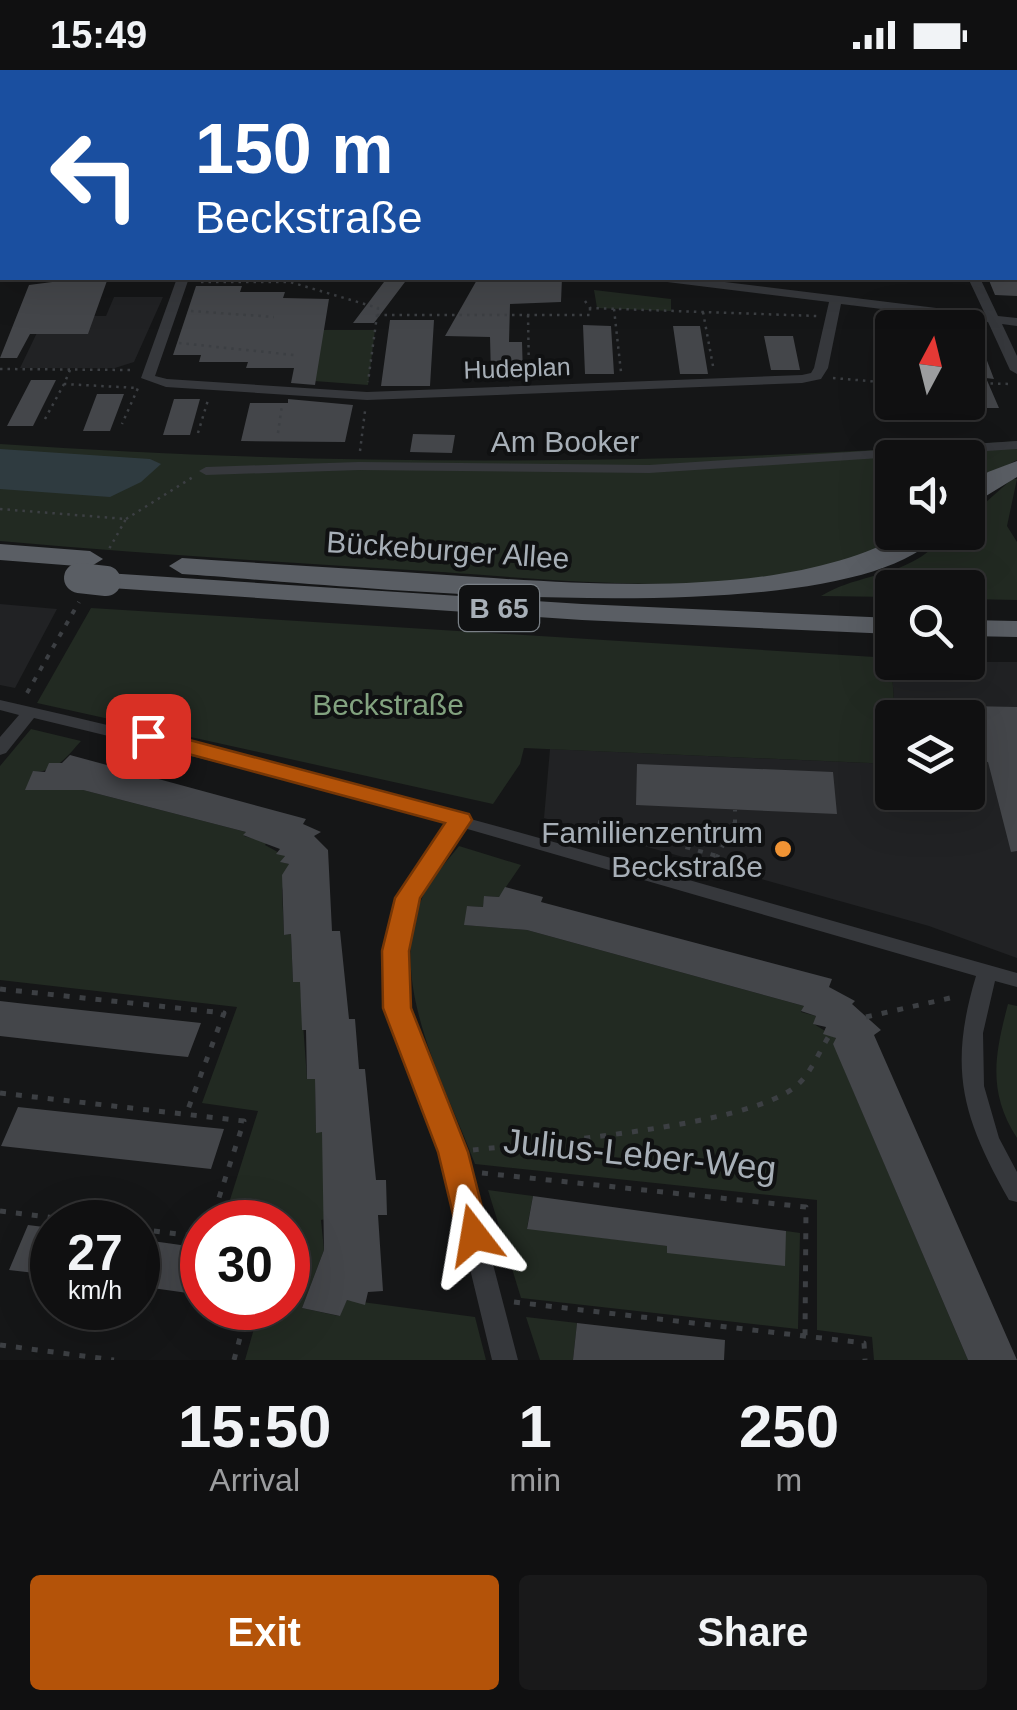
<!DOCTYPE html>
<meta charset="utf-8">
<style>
body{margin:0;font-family:Arial,sans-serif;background:#19191a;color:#f1f3f6;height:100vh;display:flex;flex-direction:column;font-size:38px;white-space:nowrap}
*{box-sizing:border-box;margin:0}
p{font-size:32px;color:#9c9d9f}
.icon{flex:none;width:55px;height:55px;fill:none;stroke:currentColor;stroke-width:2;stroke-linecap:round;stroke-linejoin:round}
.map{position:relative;height:1290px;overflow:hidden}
.side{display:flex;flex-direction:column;background:#101011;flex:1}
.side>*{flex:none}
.top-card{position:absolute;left:0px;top:0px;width:1018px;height:210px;box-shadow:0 10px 40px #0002,0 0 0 2px #303031;background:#1a4fa0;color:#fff;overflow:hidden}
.needle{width:65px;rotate:7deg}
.fabs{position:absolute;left:875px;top:240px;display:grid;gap:20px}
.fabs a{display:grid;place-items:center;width:110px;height:110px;border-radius:10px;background:#101011;box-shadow:0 10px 40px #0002,0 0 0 2px #303031;font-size:50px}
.speed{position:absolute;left:30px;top:1130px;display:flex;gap:20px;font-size:50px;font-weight:700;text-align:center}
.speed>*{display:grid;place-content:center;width:130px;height:130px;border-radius:50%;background:#101011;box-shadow:0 10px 40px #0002,0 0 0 2px #303031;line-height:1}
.speed small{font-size:25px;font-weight:400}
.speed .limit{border:15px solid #d22;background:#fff;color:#111}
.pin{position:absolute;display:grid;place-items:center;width:85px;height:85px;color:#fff;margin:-42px;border-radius:20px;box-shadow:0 5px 15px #0006}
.me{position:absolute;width:110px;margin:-55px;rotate:346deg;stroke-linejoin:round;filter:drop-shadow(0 0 8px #0008)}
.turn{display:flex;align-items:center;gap:35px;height:210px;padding:0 30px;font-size:45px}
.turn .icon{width:130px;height:130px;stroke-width:2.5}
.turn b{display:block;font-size:70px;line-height:85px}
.eta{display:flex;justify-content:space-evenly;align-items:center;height:170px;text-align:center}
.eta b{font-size:60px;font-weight:700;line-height:70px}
.primary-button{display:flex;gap:20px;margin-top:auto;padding:20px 30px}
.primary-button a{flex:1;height:115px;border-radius:10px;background:#b45309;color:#fff;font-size:40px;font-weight:700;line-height:115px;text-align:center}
.primary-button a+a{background:#19191a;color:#f1f3f6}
.status{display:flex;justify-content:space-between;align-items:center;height:70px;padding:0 50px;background:#101011;direction:ltr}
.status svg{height:28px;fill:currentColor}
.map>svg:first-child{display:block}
.built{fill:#212224}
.green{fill:#222a22}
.water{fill:#2f3b40}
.building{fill:#44464a}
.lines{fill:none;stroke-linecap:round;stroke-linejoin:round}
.path-far2{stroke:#3c3f43;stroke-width:2.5;stroke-dasharray:2.5 5;stroke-linecap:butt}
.path-far1{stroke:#3c3f43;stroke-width:4;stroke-dasharray:5 8;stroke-linecap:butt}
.path{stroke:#3c3f43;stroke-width:5;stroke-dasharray:6 10;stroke-linecap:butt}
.minor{fill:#36383c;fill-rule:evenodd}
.trunk{fill:#5a5e64;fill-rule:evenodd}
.rail{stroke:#4d5155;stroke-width:4;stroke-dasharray:8 6;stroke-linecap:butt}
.trunk-bridge{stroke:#5a5e64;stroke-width:30}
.route{fill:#b45309;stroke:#753606;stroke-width:2.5}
.poi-dot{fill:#f09334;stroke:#101112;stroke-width:4}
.labels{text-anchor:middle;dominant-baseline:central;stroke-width:8;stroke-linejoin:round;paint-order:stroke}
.far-street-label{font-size:25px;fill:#a7afb7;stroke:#101112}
.shield{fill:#101112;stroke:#7a8086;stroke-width:2.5}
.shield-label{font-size:28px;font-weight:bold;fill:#a7afb7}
.street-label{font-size:30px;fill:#a7afb7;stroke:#101112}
.park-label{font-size:30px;fill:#82a27f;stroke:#101112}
.poi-label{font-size:30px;fill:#a7afb7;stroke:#101112;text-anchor:end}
.near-street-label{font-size:35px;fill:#a7afb7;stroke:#101112}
</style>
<div class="status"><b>15:49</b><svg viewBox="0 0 49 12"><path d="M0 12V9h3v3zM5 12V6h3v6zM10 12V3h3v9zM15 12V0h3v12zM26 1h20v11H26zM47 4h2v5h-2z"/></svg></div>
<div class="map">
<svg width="1017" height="1290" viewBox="0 0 1017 1290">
<rect width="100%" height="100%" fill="#151617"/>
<path class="built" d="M114 227H163L134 292 115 298H20L45 246H106Z
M0 534 57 539 15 618 0 615Z
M891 588 892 592H1017V888L929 856 544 748 550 679 892 694V722H968V648L895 647Z"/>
<path class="green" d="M336 0H1017V44L1015 2H323Z
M594 220 671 229V241L597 238Z
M323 260H375L368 315 314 311Z
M1017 371V390L968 415V388H892V462L911 463C785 541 554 508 410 500 273 492 137 483 0 471V374C337 397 680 396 1017 371Z
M1012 409H1017L1007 456 1017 472V530L968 529V518H892V527L821 526C852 507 888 507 919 488 937 477 945 463 968 462V448Z
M91 538 891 588 895 647 892 694 524 678 520 694 493 734 37 633Z
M31 659 81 671C66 688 56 702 33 702L26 720H83L246 762 244 766 267 772 265 775 285 786 281 792 289 794 282 820 284 865 291 864 293 912H300L307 1009H315L316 1062H322L331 1148 321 1150 324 1180 302 1238 339 1246 347 1230 475 1247 486 1290H245L260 1238H288V1152H223L258 1041 202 1033 237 937 0 910V696Z
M459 776 521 795 499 827 485 826 483 837 468 836 465 855 527 860 804 936 801 942 816 946 814 954 836 968 833 975 844 978V999L968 1290H874L872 1267 817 1260V1130L475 1094C445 1013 381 904 426 820 435 804 448 790 459 776Z
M1008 934 1017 936V1068C987 1021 995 984 1008 934Z
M488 1120 533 1126 527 1158 667 1176V1183L786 1161 800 1163 798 1259 521 1228Z
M526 1247 577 1253 573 1290H540Z"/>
<path class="water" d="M0 379 150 389 161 394 141 412 110 427 0 419Z"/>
<path class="building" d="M83 208H108L88 264H30L17 288H0L29 215Z
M387 208H408L374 253H353Z
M478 208H562L561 232 510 234 509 272H522L523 306H491L490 267 445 266Z
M988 208H1017V226L995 225Z
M196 216H242L240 222H285L283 228 329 229 315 315 291 313 294 298H246L248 292H199L201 285H173Z
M390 250H434L430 316H381Z
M968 253 973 254 994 309 986 308 999 338H968Z
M583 255 611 256 614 304H585Z
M673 256H700L708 304H680Z
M764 266H793L800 300H771Z
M31 310H56L33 356H7Z
M97 324H124L110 361H83Z
M174 329H200L190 365H163Z
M288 329 353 335 345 372 241 371 250 333H288Z
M413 364 455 365 452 383 410 382Z
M968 636 1017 637V781L1011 782 988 692 968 691Z
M70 685 306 749 303 754 321 762 314 766 328 780 332 861H340L349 949H355L359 999H365L376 1110H386L387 1145H378L383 1221 368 1222 365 1235 347 1230 340 1246 302 1238 324 1180 322 1062 316 1063 315 1009H307L306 960H302L300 912H293L291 864 284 865 282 805 289 794 280 792 285 786 276 784 280 779 243 765 246 762 83 720H25L33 701 45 702 49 693H62Z
M637 694 833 702 837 744 636 735Z
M505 817 543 827 541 832 832 909 829 917 855 931 852 934 881 960 874 965 1017 1290H968L833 974 836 968 823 964 826 957 813 954 816 946 801 941 804 936 527 860 464 855 467 836 483 837 484 826 499 827Z
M0 931 26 934 201 953 188 987 158 984 0 966Z
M18 1037 194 1056 224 1059 211 1099 1 1076Z
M533 1126 786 1161 785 1196 667 1183V1176L527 1159Z
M28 1155 52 1158V1205L9 1200Z
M138 1169 202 1178V1225L138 1216Z
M577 1253 725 1270 724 1290H573Z"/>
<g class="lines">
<path class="path-far2" d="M631 0H783
M445 2 458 0
M201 212H290L378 238 368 312
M585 231 590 238 817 246
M614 239 621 302
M191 241 274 247
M703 242 713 296
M377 245H590V238
M528 245 529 305
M179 273 294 285
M0 299 130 300
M70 300 64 314 138 318 122 354
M833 308 892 313
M968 313 1012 314
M45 349 64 314
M198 363 208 330
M278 363 282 335
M360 381 365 341
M0 439 126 449 109 479
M126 449 193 407"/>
<path class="path-far1" d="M27 623 79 532
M598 752 717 786
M716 789 735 752V740"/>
<path class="path" d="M0 919 224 943 187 1042
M866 947 959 926
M0 1023 244 1051 211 1152
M473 1080C544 1072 744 1057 795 1017 810 1005 819 982 829 966
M482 1103 806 1137 805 1266
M0 1141 88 1152
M138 1159 202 1167
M514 1232 864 1273 865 1290
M0 1275 114 1290
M234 1290 248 1238"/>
<path class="minor" d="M39 0H54L56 2H42Z
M0 101H2V111H0Z
M0 201 2 202V208H6L0 209Z
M177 208H189L155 306 167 309 367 322 802 305 811 303 814 298 829 232 667 212 661 208H692L985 244 968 208H980L998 246 1017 248V256L1002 254 1017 286V304L1010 300 988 252 841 234 828 298 821 309 802 313 367 330 166 317 141 308Z
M1017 371V379L649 403 359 400 206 405 199 401 206 397 359 392 649 395Z
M0 630C342 707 678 808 1017 903V917L995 911 983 963 984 1016 999 1068 1017 1102V1132L1009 1130C962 1047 948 999 976 906L464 758 418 829 405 881 408 938 464 1083 518 1290H492L442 1083 386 938 385 881 398 828 448 754 253 701 34 648 6 683 0 685V667L19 645 0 640Z"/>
<path class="trunk" d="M1017 391V407L968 437V417L988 402Z
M908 462H941C850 573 325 513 182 504L169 496 182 488C270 494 359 499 447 505 584 514 786 532 908 462Z
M0 474 90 481 103 489 90 497 0 490Z
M106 503 582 534 892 548V564L582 550 96 517 92 511Z
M968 550 1017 551V567L968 566Z"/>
<path class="rail" d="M6 0 13 2
M313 2 326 0"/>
<path class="trunk-bridge" d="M79 508 106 511"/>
</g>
<path class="route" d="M148 659 469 744 472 750 420 828 409 881 411 938 468 1082 489 1165 484 1174 474 1178 463 1174 458 1165 438 1082 383 938 382 881 395 828 445 753 140 671V661Z"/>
<circle class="poi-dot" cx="783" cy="779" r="10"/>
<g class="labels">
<g class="far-street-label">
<text transform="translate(517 298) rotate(-2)">Hudeplan</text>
</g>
<rect class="shield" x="459" y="515" width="80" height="46" rx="8"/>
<g class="shield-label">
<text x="499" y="538">B 65</text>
</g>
<g class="street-label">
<text x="565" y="371">Am Booker</text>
<text transform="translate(448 480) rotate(4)">Bückeburger Allee</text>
</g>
<g class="park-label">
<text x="388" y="634">Beckstraße</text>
</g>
<g class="poi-label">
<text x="763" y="762">Familienzentrum<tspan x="763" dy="34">Beckstraße</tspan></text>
</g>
<g class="near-street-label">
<text transform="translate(640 1084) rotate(6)">Julius-Leber-Weg</text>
</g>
</g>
</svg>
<div class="fabs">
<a><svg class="needle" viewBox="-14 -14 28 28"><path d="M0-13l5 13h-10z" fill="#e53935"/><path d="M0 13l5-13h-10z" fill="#9c9d9f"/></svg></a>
<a><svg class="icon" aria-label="sound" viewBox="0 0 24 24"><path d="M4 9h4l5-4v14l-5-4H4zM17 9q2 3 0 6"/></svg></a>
<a><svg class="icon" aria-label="search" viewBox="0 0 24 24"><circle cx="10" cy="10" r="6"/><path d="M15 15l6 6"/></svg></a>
<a><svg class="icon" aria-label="layers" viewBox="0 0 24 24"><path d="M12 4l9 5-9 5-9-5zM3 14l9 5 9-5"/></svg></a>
</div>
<div class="speed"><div>27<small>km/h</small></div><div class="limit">30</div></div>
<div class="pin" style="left:148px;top:666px;background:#d93025"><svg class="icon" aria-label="arrive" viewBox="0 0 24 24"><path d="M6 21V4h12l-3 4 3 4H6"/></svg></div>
<svg class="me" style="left:474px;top:1165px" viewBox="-20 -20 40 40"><path d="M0-17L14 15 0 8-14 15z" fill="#b45309" stroke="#fff" stroke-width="4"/></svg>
<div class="top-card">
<div class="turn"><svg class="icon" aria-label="left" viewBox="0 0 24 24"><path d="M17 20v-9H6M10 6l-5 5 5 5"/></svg><div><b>150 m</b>Beckstraße</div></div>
</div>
</div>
<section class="side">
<div class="eta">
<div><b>15:50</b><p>Arrival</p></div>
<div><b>1</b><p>min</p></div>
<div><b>250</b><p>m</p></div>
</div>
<div class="primary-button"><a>Exit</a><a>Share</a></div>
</section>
